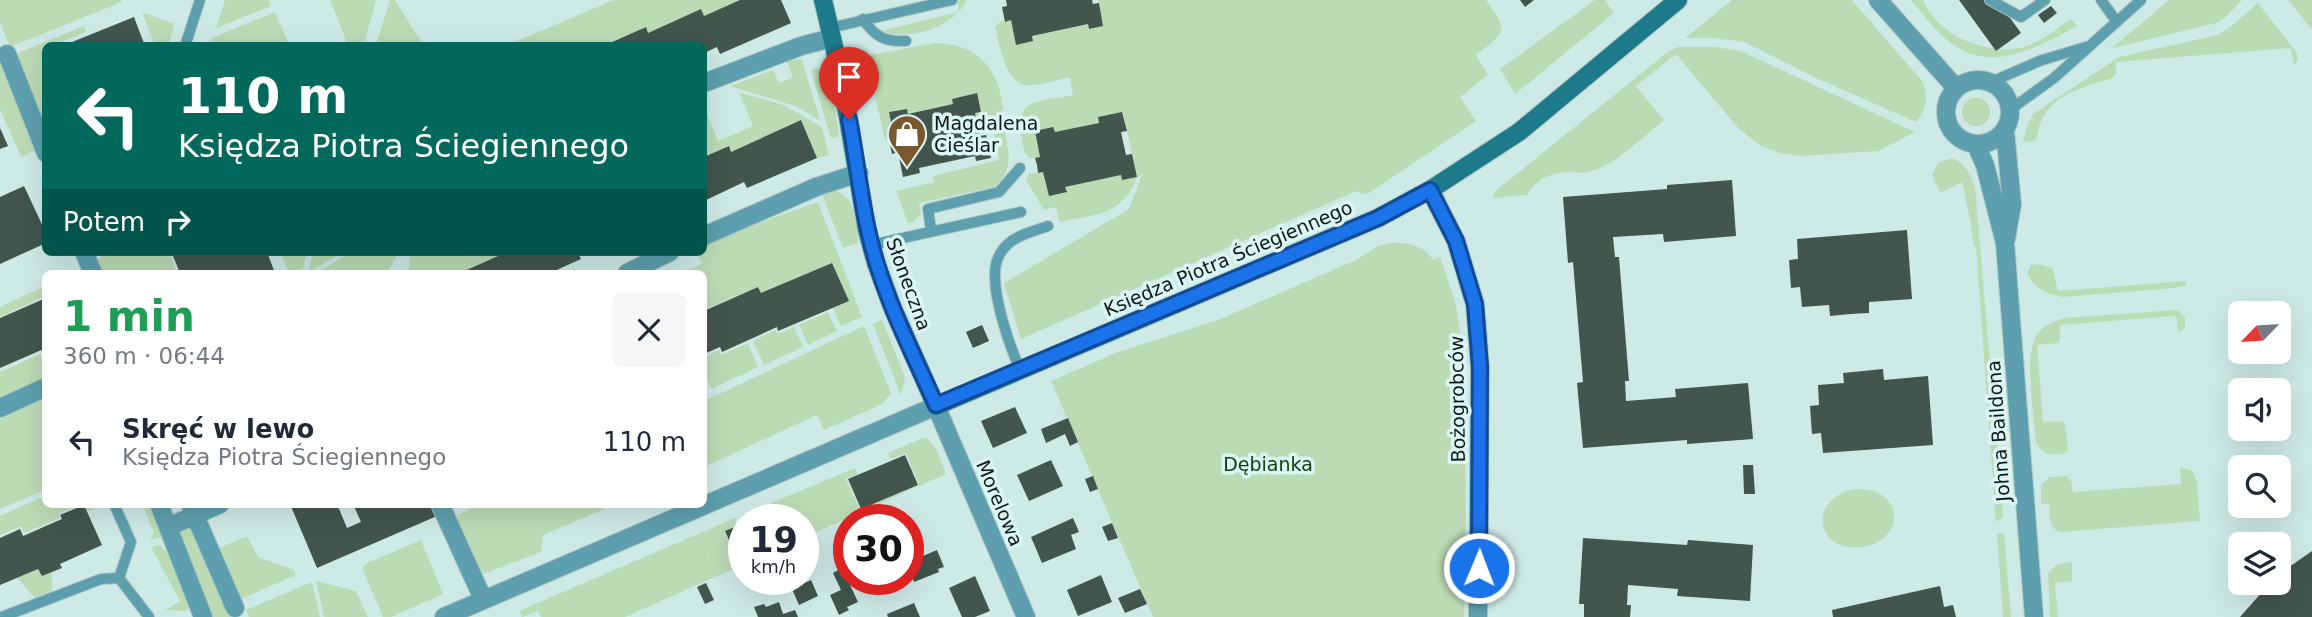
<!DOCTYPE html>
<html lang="pl">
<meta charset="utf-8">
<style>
body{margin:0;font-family:"DejaVu Sans",sans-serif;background:#f6f6f7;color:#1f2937;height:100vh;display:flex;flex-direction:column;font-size:26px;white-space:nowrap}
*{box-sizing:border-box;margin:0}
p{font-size:23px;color:#747a83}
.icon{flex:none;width:38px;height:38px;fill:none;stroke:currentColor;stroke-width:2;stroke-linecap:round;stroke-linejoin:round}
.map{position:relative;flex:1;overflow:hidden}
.details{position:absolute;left:42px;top:270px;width:665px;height:238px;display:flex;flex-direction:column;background:#fff;border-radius:10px;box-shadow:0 7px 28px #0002}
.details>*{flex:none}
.hud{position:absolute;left:42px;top:42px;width:665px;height:214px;border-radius:10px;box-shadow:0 7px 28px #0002;background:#00695c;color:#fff;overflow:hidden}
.needle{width:46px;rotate:245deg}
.buttons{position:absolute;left:2228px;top:301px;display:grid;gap:14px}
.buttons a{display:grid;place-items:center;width:63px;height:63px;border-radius:10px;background:#fff;box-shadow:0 7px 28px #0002;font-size:35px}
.speed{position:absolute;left:728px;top:504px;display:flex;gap:14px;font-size:35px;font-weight:700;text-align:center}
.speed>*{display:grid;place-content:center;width:91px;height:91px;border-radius:50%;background:#fff;box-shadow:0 7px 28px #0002;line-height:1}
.speed small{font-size:18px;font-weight:400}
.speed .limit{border:10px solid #d22;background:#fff;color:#111}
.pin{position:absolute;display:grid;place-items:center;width:60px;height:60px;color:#fff;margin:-72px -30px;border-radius:50% 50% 50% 0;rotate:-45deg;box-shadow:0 0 7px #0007}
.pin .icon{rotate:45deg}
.me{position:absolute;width:77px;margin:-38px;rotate:1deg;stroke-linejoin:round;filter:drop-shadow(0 0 5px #0008)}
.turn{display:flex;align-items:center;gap:24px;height:147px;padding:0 21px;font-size:32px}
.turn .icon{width:91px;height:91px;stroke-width:2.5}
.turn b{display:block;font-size:49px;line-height:60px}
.then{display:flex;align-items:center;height:66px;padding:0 21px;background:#0003;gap:14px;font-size:26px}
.round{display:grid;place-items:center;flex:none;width:74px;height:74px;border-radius:10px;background:#f6f6f7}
.headline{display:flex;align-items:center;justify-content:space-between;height:119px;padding:0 21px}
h1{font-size:42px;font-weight:700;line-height:52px;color:#1e9e55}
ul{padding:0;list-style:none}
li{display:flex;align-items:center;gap:21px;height:105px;padding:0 21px}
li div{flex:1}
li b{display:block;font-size:26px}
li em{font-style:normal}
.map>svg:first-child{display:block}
.green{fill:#bbdbb5}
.building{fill:#42564d}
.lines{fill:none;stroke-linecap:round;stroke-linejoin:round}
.lane-casing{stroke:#abc4c2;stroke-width:12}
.street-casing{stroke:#abc4c2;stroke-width:20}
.secondary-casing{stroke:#abc4c2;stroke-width:20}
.lane{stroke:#5d9fae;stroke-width:10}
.street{stroke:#5d9fae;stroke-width:18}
.secondary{stroke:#1d7a8b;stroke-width:18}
.route-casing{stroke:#114b97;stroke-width:18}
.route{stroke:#1a73e8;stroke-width:12}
.labels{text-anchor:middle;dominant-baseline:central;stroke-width:7;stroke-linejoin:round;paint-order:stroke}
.poi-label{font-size:19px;fill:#0e1817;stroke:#dbf7f5;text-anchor:start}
.street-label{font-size:19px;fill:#0e1817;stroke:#dbf7f5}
.park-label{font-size:19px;fill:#0c3f03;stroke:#dbf7f5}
</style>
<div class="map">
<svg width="2312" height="617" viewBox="0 0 2312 617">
<rect width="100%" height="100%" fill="#ceeae7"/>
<path class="green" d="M0 0H121L122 2 10 47 0 23Z
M225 0H269L271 6 216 28Z
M330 0H376L364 45H348Z
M390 0H395L423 45H376Z
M614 0H740L704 16 701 10 648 33 646 27 603 45 505 46Z
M957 0H967C953 28 911 41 881 31L959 12Z
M1098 0H1486C1510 33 1505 32 1476 55L1488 75 1460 97 1476 121 1369 193 1363 194 1356 191 1021 339 1004 283 1129 209 1142 175 1137 177C1124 215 1094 215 1059 222L1056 207 1044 210 1026 180 1029 174 1043 172 1066 192 1065 187 1121 175 1137 176 1123 113 1098 117 1099 123 1055 132 1035 131 1040 157 1030 158C1023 153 1022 142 1021 133 1014 97 1046 101 1073 95L1070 78C1056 79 1039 87 1025 85 1006 83 999 43 995 27L1001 21 1011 20 1016 45 1033 41 1032 36 1088 24 1089 29 1103 26Z
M1595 0H1605L1614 13 1515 94 1500 69Z
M1732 0H1852L1922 81C1929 96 1927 109 1916 122L1814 77 1745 42 1714 38H1685Z
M1911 0H1923C1937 36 1988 56 2024 47 2041 42 2056 29 2071 19L2077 26C2037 48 1989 76 1947 40 1934 29 1922 13 1911 0Z
M2169 0H2242L2225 18 2216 23 2112 48Z
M2288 0H2312V29L2309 26Z
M2258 3 2297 53 2298 60 2294 65 2291 48 2116 62V73L2113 78C2087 86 2050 94 2040 124 2038 129 2038 135 2036 140L2023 142 2028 124 2033 114 2119 57 2217 35 2228 29Z
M142 12 174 24 169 45H155Z
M275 12 289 45H210L212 38Z
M84 26 86 32 54 45 46 46 45 138 13 55Z
M934 43C976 43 1000 68 1003 110L996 117 977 121 975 113 981 112 976 93 953 99V104L908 114 907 109 889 112 894 138 885 140 866 56Z
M1678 47H1715L1741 51 1915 132 1878 151 1801 156 1780 153 1761 146 1739 129 1676 54 1636 86 1664 120C1641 138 1617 165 1588 172 1583 174 1578 172 1572 172 1553 172 1537 178 1527 195L1493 198 1495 191 1513 177 1669 51Z
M785 57 802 60 820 120 795 106 730 86 773 70 779 83 793 77Z
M3 62 38 149 21 157 0 109V63Z
M817 68C835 85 835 113 839 136L834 138 830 136 811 70Z
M739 92 783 105 822 127 829 155 817 158 801 120 731 152 728 146 704 157V107L718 141 753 126Z
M1962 112a14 14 0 1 1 28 0a14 14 0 1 1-28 0Z
M998 123 1003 126C1009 148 1015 171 994 187L919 203 921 214 913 222 908 223 896 191 934 182 933 176 999 160 992 124Z
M1952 158C1964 163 1971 174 1975 187L2003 517 1996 522 1976 246H1974L1971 224 1962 182 1940 193 1932 175 1938 163Z
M832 189C857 197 856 221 858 243L843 248 821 192Z
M818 202 862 317 841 326 833 308 848 301 832 263 761 293 758 287 704 310V273H682L702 264 697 252H704V246L746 227Z
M1388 243C1406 242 1423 244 1433 260L1440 257 1456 304 1464 360 1466 511 1464 617H1153L1051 381 1118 352 1218 320 1356 260 1378 246Z
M106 252H178L171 255 177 273H98L94 263Z
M280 252H307L302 273H289Z
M313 252H343L308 273Z
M351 252H399L387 273H368L367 271 317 273Z
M411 252 417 254 421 252H507L460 273H408Z
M2040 264 2053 269 2058 291 2186 281V285L2175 288 2063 297C2045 294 2035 289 2027 273L2031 265Z
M45 286V296L0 317V307Z
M2178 310 2185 317V329L2178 332 2176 316 2060 325V339L2058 343 2037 345 2043 422 2061 421 2065 423 2068 449 2065 453C2051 456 2043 455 2036 442 2034 418 2024 355 2036 336 2042 326 2053 322 2064 318Z
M828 312 837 331 808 345 799 325Z
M882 320 905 377 901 396 873 324Z
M864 326 891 393 882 404 824 430 817 415 704 467V401Z
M794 327 803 347 764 365 753 341 775 330 778 334Z
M748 343 758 367 711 389 704 372V357L719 350 721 355Z
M40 354 45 366V382L0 403V372Z
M45 392V490L0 509V413Z
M923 438H927L936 449 946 474 803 538V520H789L783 506 772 510 769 504 855 468 858 474 846 479 860 510 919 485 906 453 891 459 888 453Z
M2180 467 2192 471 2197 482 2200 521 2061 532C2048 529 2050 515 2049 504H2041V484L2050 477 2067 476 2071 481 2073 492 2181 484Z
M1855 489C1908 488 1904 542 1862 547 1814 553 1808 498 1855 489Z
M45 496 46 504H93L95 509 87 511 84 505 58 513 60 518 24 533 21 526 0 535V516Z
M142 504H154L166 536 150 540 154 532Z
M481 504H616L543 535 541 552 478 576 451 518Z
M735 518 737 525 724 531 738 563 744 561V564L625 617H541L538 611 522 617 519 611Z
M192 524 233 617H209L175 531Z
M2004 533 2011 617H2003L1997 534Z
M247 536 258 557 294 570 296 575 241 599 219 548Z
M421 540 443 594 391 617H383L362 568 367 563Z
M160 545 164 550 169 549 191 607 185 611 165 610 180 601 151 547Z
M2072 562V581L2055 583 2058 617H2050L2048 573 2056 565Z
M38 569 42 576 52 572V591L35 598 17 578Z
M316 581 356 591 368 617H324Z
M312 582 320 617H249L246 610Z"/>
<path class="building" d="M740 0H781L791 23 720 54 717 47 704 53V46H603L646 27 648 33 701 9 704 16Z
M1006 0H1092L1093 4 1099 3 1103 26 1089 29 1088 24 1032 36 1033 41 1016 45 1011 20 1005 22 1002 7 1007 6Z
M1520 0H1534L1525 7Z
M1959 0H1997L2021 33 1996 51Z
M2051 6 2057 13 2044 23 2038 15Z
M134 17 145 46H62L82 38Z
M977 93 981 112 975 113 977 124 980 136 986 135 991 158 976 161 975 156 919 168 920 173 903 177 898 152 892 154 889 139 894 138 889 112 907 109 908 114 953 104 952 99Z
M1122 112 1127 131 1121 132 1126 155 1132 154 1137 177 1122 180 1121 175 1065 187 1067 192 1049 196 1043 172 1038 173 1037 165 1035 158 1040 157 1035 131 1053 127 1055 132 1099 123 1098 117Z
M801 120 817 158 747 188 744 182 704 201V157L729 146 731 152Z
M0 128 8 146 0 149Z
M1732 180 1736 236 1664 242 1663 234 1613 237 1615 257H1619L1629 381H1625L1626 401 1676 397 1675 389 1748 383 1753 439 1687 444V440L1583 448 1577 383 1583 382 1573 262 1568 263 1563 197 1667 189V185Z
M24 186 46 233V243L0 264V197Z
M1907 230 1912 299 1869 302V313L1850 314 1830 316 1829 305 1802 307 1800 287 1791 288 1789 260 1798 259 1797 239Z
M182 252H267L275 273H180L173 256Z
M507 252H585L579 255 581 259 550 273H460Z
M832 263 849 301 778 331 777 327 722 352 720 347 704 354V311L758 287 761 293Z
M46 298V348L0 368V318Z
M982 325 989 341 973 348 966 332Z
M1883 369 1884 380 1928 376 1933 445 1823 453 1821 433 1812 434 1810 406 1819 405 1818 385 1844 383 1843 373Z
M1015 407 1027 433 993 448 981 421Z
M1068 418 1078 442 1070 446 1065 434 1046 443 1041 429Z
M905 455 918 485 861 509 848 479Z
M1051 460 1063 486 1029 501 1017 475Z
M1743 465H1753L1755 494H1744Z
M1093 476 1098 489 1090 492 1085 479Z
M290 504H337L347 528 361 522 353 504H432L437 516 317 568Z
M84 505 102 545 60 564 62 568 42 576 38 569 0 585V538L20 529 23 536 62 519 60 515Z
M782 507 788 520H753Z
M1073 518 1079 532 1071 535 1076 549 1042 563 1031 537Z
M744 523V559L738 561 725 531Z
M1112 523 1118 538 1108 541 1102 527Z
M1583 538 1687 545 1688 540 1753 545 1750 601 1677 596 1678 589 1628 585 1627 605H1631L1630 617H1584V604H1579Z
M937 550 944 567 938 569 939 572 914 582 910 569 919 566 916 559Z
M2312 551V617H2240L2270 583H2278V575Z
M849 564V579H864L850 585 858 602 847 607 849 610 839 615 830 595 841 590 833 573Z
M1101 575 1112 602 1078 616 1067 590Z
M975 576 990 611 975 617H962L949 588Z
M811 580 818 596 799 605 792 589Z
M706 583 714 600 705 604 697 587Z
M1940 586 1944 607 1953 605 1956 617H1833L1832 610Z
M1140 589 1147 604 1125 613 1118 598Z
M779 602 783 614 795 610 798 617H758L754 607 764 604 766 607Z
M914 603 920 617H888L887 614Z"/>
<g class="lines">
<g class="lane-casing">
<path id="lane" d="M1990 0 2021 17 2045 0
M2101 0 2117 22
M863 19C875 37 885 42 906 41
M830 28 952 0
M185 46 200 0
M1991 82 2042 60 2086 47
M2011 109 2054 78 2141 0
M931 230 928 209 999 192 1020 168
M871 245 1021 212
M1020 369C1009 345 994 300 995 273 995 262 1000 251 1008 244 1019 234 1035 231 1048 226
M114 504 131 542 119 578
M2 617 101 579 119 578 149 617"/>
</g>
<g class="street-casing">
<path id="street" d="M1878 0 1956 88
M7 54 46 153
M1946 112a32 32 0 1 1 64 0a32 32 0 1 1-64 0Z
M704 83 801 46 832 38
M2005 131 2012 204 2006 239
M1976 145 1985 165 2005 243 2034 617
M1430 190 1456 241 1475 304 1480 367 1478 617
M704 236 816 187 859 173
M84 252 93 273
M627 273 670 252
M0 408 46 387
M159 504 203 617
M190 504 235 608
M440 504 483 599
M168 527 220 504
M444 617 936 406 1026 617"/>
</g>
<g class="secondary-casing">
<path id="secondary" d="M823 0 841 76 867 230 876 263 893 309 936 406 1378 218 1430 190 1519 132 1678 0"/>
</g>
<use href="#lane" class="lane"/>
<use href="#street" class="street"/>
<use href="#secondary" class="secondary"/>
</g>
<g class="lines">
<g class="route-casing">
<path id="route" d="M849 119C858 166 862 215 876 261 891 311 915 358 936 405L1378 218 1430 190 1456 241 1475 304 1480 367 1479 568"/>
</g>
<use href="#route" class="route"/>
</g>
<defs>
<g id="shop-pin" transform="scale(2.0125)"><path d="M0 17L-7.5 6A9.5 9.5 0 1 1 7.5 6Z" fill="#7a572f" stroke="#dbf7f5"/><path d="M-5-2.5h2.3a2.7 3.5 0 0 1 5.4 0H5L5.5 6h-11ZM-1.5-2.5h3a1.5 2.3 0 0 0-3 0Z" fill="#fff"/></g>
</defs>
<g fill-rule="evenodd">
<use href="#shop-pin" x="907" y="134"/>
</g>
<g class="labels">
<g class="poi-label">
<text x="934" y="123">Magdalena<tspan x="934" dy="22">Cieślar</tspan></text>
</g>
<g class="street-label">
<text transform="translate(1228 258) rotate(-23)">Księdza Piotra Ściegiennego</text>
<text transform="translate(909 284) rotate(70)">Słoneczna</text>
<text transform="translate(1457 399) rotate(-91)">Bożogrobców</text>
<text transform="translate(1998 431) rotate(-94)">Johna Baildona</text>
<text transform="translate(1000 503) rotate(67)">Morelowa</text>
</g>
<g class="park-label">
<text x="1268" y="464">Dębianka</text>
</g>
</g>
</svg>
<div class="buttons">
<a><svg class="needle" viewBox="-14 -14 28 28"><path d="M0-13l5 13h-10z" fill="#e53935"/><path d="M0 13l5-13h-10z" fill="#747a83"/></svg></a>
<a><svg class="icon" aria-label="sound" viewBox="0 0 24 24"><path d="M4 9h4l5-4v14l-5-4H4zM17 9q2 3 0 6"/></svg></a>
<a><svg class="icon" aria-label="search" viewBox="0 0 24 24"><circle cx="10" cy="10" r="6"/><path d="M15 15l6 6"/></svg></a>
<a><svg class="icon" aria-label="layers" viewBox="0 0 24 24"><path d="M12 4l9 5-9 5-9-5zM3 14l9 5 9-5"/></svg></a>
</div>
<div class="speed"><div>19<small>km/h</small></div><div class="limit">30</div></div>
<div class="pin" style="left:849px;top:119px;background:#d93025"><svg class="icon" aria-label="arrive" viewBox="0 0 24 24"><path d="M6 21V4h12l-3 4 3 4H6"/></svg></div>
<svg class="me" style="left:1479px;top:568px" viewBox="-20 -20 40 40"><circle r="17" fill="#1a73e8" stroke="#fff" stroke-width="3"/><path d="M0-11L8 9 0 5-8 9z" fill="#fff"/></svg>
<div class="hud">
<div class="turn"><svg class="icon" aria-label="left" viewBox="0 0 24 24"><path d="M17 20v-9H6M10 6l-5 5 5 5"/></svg><div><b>110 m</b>Księdza Piotra Ściegiennego</div></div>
<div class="then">Potem<svg class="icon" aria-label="right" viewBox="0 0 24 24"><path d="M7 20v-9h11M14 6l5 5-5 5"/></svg></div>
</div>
<section class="details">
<div class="headline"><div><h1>1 min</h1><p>360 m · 06:44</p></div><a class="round"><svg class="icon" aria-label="close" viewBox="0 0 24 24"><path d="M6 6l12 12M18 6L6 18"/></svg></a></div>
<ul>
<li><svg class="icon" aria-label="left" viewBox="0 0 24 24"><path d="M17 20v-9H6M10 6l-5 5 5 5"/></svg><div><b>Skręć w lewo</b><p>Księdza Piotra Ściegiennego</p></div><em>110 m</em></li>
</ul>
</section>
</div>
